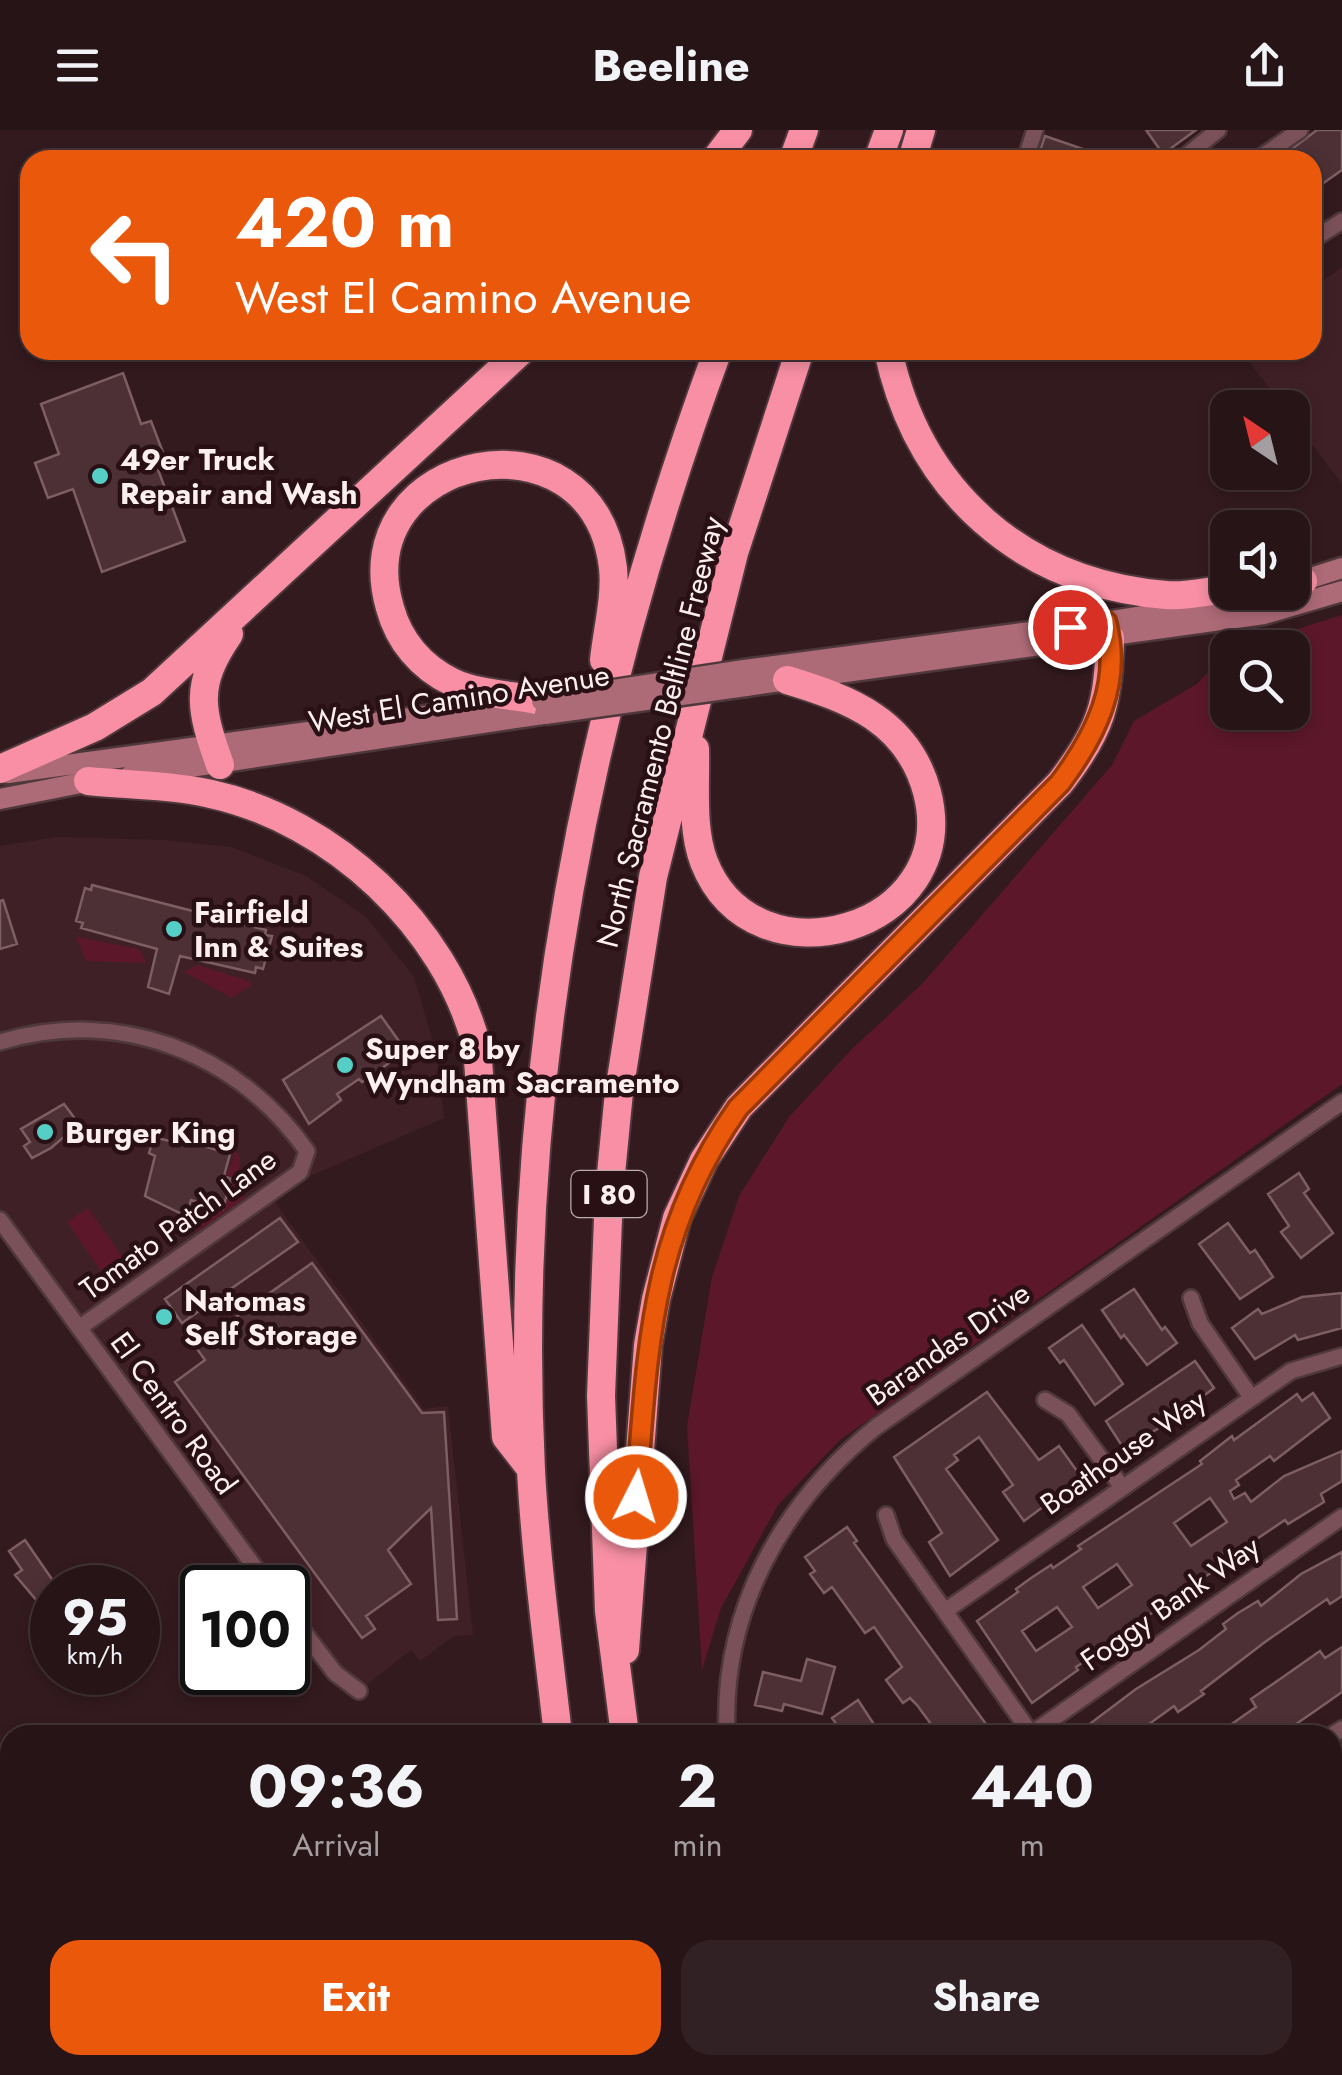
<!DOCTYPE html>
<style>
body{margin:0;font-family:Jost,sans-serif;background:#322124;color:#f1f3f6;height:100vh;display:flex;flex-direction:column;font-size:38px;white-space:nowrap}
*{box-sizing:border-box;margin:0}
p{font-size:32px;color:#a49ea1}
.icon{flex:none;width:55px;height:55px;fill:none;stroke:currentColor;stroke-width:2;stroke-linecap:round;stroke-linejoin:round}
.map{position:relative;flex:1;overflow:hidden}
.panel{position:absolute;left:0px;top:1595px;width:1342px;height:350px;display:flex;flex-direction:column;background:#261417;border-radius:30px 30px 0 0;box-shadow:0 5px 15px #0003,0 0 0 2px #423336}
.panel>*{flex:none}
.banner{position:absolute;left:20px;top:20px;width:1302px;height:210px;border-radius:30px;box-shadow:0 5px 15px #0003,0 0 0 2px #423336;background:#ea580c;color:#fff;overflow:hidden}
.needle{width:65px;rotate:325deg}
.buttons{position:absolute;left:1210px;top:260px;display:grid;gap:20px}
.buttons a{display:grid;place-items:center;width:100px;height:100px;border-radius:20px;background:#261417;box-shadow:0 5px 15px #0003,0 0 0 2px #423336;font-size:50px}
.speed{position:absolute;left:30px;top:1435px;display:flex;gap:20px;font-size:50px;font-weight:700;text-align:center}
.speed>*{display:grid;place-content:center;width:130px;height:130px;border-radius:50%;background:#261417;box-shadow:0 5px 15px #0003,0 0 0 2px #423336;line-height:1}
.speed small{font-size:25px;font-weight:400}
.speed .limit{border:5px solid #111;border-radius:15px;background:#fff;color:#111}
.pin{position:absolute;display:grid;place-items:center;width:85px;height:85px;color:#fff;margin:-42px;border:5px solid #fff;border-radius:50%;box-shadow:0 2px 10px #0007}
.me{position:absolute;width:110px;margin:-55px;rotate:5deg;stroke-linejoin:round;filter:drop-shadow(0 0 8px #0008)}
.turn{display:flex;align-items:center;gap:35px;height:210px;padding:0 50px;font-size:45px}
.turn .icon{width:130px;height:130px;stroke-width:2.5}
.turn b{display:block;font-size:70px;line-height:85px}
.eta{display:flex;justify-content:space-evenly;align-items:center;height:170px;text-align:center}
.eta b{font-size:60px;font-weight:700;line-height:70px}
.cta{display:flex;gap:20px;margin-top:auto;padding:20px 50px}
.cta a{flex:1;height:115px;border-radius:30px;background:#ea580c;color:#fff;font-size:40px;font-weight:700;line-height:115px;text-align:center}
.cta a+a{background:#322124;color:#f1f3f6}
header{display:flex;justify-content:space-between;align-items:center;height:130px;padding:0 50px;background:#261417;font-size:45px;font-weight:700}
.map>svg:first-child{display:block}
.built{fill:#402027}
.green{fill:#5c172b}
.building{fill:#4c3035;stroke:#7d5e63;stroke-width:2.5;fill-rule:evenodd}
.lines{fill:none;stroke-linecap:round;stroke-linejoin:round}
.minor-casing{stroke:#4f383c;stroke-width:20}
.secondary-casing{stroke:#4f383c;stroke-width:25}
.motorway-casing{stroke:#4f383c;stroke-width:32}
.minor{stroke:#7b5159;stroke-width:15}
.secondary{stroke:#ad6a77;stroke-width:20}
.motorway{stroke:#f88fa4;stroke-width:28}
.secondary-bridge-casing{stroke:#4f383c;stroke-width:25;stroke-linecap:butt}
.secondary-bridge{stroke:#ad6a77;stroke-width:20}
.route-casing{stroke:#983908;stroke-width:25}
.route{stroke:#ea580c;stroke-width:18}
.poi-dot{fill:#55cec6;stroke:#281015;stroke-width:4}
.labels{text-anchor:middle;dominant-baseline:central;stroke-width:9;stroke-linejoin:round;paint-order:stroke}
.shield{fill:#281015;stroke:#bdabae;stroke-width:2.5}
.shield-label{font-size:28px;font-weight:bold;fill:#fdeef0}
.poi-label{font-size:30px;font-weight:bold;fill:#fdeef0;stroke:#281015;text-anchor:start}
.street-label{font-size:30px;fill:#fdeef0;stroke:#281015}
</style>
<header><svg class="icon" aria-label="menu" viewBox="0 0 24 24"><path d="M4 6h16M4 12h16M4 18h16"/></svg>Beeline<svg class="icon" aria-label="share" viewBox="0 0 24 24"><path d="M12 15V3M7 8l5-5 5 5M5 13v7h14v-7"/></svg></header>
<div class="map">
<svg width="1342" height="1945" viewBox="0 0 1342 1945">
<rect width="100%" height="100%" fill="#331a1f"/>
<path class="built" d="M1342 137V354L1293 289 1292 278 1284 277 1240 220H1312L1313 158Z
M57 707 163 710 231 717 306 746 365 786 414 847 436 922 444 988 294 1053 272 1068 424 1279 448 1276 473 1505 454 1506 420 1531 411 1520 366 1555 342 1540 288 1475V1458L275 1457 0 1083V716Z"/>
<path class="green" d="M1342 485V954L840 1310 778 1375 721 1478 702 1540 687 1296 712 1147 739 1066 789 987 851 920 923 853 1112 635 1134 591 1197 554 1227 522 1228 582H1292V518L1241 517Z
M76 807 139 819 147 833 86 831Z
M197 835 249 851 252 854 232 868 184 842Z
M223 1006 240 1027 239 1056 245 1068 197 1102 202 1079 223 1080 233 1048 226 1045 235 1025 215 1015Z
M88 1078 129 1137 108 1151 67 1092Z"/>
<path class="building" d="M1146 0H1196L1163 24Z
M1317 0H1342V40L1312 61V30H1277Z
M1045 6 1109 28 1108 30H1037Z
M123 243 141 294 151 291 164 325 154 329 185 411 102 442 73 359 48 368 35 333 59 324 41 274Z
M92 755 266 800 265 805 272 806 263 839 256 837 255 843 180 826 169 864 148 857 157 819 81 798 83 793 76 791 85 758 91 760Z
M3 770 17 814 0 819V771Z
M381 886 406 921 362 952 359 949 337 964 341 970 309 994 283 950Z
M64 974 79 994 51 1018 32 1028 24 1016 30 1012 21 999Z
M154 1007 173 1012 174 1007 230 1024 224 1046 231 1049 223 1079 191 1070 186 1086 145 1066 155 1026 149 1023Z
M1299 1043 1309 1059 1304 1063 1333 1103 1301 1128 1281 1102 1289 1096 1268 1064Z
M280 1088 298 1112 182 1193 165 1169Z
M1228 1093 1250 1123 1255 1120 1273 1147 1240 1169 1199 1114Z
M312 1133 422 1283 444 1282 457 1489 438 1490 431 1378 388 1420 411 1454 366 1486 375 1499 362 1508 175 1252 205 1230 195 1216Z
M1134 1159 1162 1200 1165 1197 1177 1213 1147 1235 1124 1205 1121 1208 1102 1180Z
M1342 1163V1198L1298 1210 1295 1205 1255 1229 1232 1198 1258 1179 1262 1184 1302 1167Z
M1082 1195 1123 1254 1095 1275 1064 1230 1060 1233 1049 1218Z
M1195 1231 1214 1258 1169 1292 1124 1319 1106 1291Z
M987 1262 1039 1330 1059 1316 1082 1348 1024 1391 1003 1362 1013 1355 979 1307 954 1325 958 1330 946 1339 998 1410 950 1446 929 1412 942 1403 894 1327Z
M1313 1263 1330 1288 1274 1331 1270 1326 1236 1350 1239 1355 1230 1361 1234 1369 1245 1363 1251 1372 1284 1346 1342 1321V1351L1321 1364 1324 1372 1288 1394 1285 1390 1239 1421 1242 1425 1199 1450 1201 1454 1137 1492 1140 1497 1076 1537 1078 1540 1032 1573 977 1491 1018 1462 1016 1459 1031 1448 1051 1435 1053 1438 1081 1419 1078 1416 1202 1334 1200 1331 1232 1306 1234 1310 1297 1264 1302 1271ZM1210 1368 1227 1392 1191 1416 1174 1393ZM1117 1434 1132 1455 1098 1478 1083 1457ZM1057 1477 1072 1497 1036 1521 1022 1501Z
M847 1397 857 1411 854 1413 994 1605H939L917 1575 910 1568 903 1573 886 1550 902 1537 874 1497 865 1503 832 1457 824 1463 810 1444 815 1441 805 1427Z
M25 1410 58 1458H52V1470L43 1478 15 1445 22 1440 9 1421Z
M1342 1422V1466L1330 1474 1327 1469 1265 1512 1201 1561 1204 1564 1178 1582 1174 1576 1134 1605H1075L1136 1559 1199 1520 1226 1499 1223 1494 1238 1483 1258 1471 1261 1476 1301 1444Z
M1342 1517V1562L1315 1581 1280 1605H1216L1256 1577 1251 1569 1283 1547 1320 1521 1325 1528Z
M807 1529 835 1537 822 1584 784 1574 782 1581 755 1575 763 1542 801 1551Z
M858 1570 881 1605H844L832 1588Z"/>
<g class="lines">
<g class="minor-casing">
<path id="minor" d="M1025 30 1035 0
M1181 30 1218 0
M1257 30 1300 0
M1312 110 1342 91
M0 912C118 877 236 921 307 1021L300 1042 79 1198
M0 1090 270 1458
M1191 1168 1200 1193 1251 1267
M1045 1270 1068 1284 1122 1357
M886 1385 894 1409 1032 1605
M288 1481 335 1543 359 1561
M945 1481 1291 1241 1342 1226
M1031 1604 1342 1387
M727 1605C721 1481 782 1373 876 1297L1342 972
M1332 1605 1342 1599
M1332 1678 1342 1692
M766 1935 767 1945
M1031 1935 1038 1945
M1264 1935 1271 1945"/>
</g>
<g class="secondary-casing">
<path id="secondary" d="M1292 454 1342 438
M744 540 1106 492 1219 474 1261 462
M746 556 1264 484 1342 461
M8 643 520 573
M130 646 543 584
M0 669 101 649"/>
</g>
<g class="motorway-casing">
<path id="motorway" d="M715 30 738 0
M793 30 804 0
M878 30 889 0
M912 30 921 0
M888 220C918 361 1021 453 1166 465 1186 467 1208 461 1228 459
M1292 452 1303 451
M542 571C514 565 477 564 452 552 421 537 399 511 390 478 344 323 594 271 613 438 616 467 607 501 604 530
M695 619C696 655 691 698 704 732 754 860 963 800 927 662 908 591 850 569 787 550
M220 635C200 579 194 555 229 504
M0 639 95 597 152 562 522 220
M88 651C128 655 172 655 211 664 333 691 446 796 477 917L506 1307 531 1339
M625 1520 648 1215 656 1169 677 1088 704 1030 739 977 1060 653C1102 599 1108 574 1110 508
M558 1605C548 1517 536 1429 531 1341 512 956 585 580 718 220
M625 1605 609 1481 601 1266 609 1064 619 962 653 747 734 423 800 220
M598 1935 599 1945
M664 1935 666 1945"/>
</g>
<use href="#minor" class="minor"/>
<use href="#secondary" class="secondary"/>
<use href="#motorway" class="motorway"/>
<g class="secondary-bridge-casing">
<path id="secondary-bridge" d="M542 571 744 540
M545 584 746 556"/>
</g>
<use href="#secondary-bridge" class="secondary-bridge"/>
</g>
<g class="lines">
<g class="route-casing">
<path id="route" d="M636 1367C648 1219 649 1104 738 978L1060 653C1096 605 1122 553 1106 492L1070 497"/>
</g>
<use href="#route" class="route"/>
</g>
<g class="poi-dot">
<circle cx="100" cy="346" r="10"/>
<circle cx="174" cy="799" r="10"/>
<circle cx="345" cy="935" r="10"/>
<circle cx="45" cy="1002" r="10"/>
<circle cx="164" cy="1187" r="10"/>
</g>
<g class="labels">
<rect class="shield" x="571.5" y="1041" width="75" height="46" rx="8"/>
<g class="shield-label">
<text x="609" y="1064">I 80</text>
</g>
<g class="poi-label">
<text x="120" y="329">49er Truck<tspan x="120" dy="34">Repair and Wash</tspan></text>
<text x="194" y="782">Fairfield<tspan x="194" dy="34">Inn &amp; Suites</tspan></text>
<text x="365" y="918">Super 8 by<tspan x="365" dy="34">Wyndham Sacramento</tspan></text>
<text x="65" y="1002">Burger King</text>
<text x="184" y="1170">Natomas<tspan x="184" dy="34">Self Storage</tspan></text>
</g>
<g class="street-label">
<text transform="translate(459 568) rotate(-9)">West El Camino Avenue</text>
<text transform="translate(660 602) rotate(-76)">North Sacramento Beltline Freeway</text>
<text transform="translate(178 1094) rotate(-36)">Tomato Patch Lane</text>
<text transform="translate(948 1214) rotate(-35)">Barandas Drive</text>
<text transform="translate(174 1283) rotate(54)">El Centro Road</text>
<text transform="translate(1123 1322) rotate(-35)">Boathouse Way</text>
<text transform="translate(1170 1473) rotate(-35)">Foggy Bank Way</text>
</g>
</g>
</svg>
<div class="buttons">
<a><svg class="needle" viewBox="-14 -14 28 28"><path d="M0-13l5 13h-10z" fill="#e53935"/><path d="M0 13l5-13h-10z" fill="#a49ea1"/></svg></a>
<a><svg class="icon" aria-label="sound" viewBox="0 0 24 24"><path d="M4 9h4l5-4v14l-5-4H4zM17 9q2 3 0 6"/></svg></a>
<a><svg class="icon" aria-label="search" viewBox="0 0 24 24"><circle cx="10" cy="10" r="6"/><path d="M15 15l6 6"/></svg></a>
</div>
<div class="speed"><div>95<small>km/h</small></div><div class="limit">100</div></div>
<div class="pin" style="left:1070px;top:497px;background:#d93025"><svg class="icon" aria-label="arrive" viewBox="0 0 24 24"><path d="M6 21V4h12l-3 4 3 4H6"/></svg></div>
<svg class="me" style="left:636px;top:1367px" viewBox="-20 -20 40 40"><circle r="17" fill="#ea580c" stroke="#fff" stroke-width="3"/><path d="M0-11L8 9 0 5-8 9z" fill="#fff"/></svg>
<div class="banner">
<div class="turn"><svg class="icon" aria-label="left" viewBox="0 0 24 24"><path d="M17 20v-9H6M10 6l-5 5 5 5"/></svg><div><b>420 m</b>West El Camino Avenue</div></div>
</div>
<section class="panel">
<div class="eta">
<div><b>09:36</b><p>Arrival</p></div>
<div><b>2</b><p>min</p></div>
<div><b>440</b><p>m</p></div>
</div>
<div class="cta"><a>Exit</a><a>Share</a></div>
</section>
</div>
